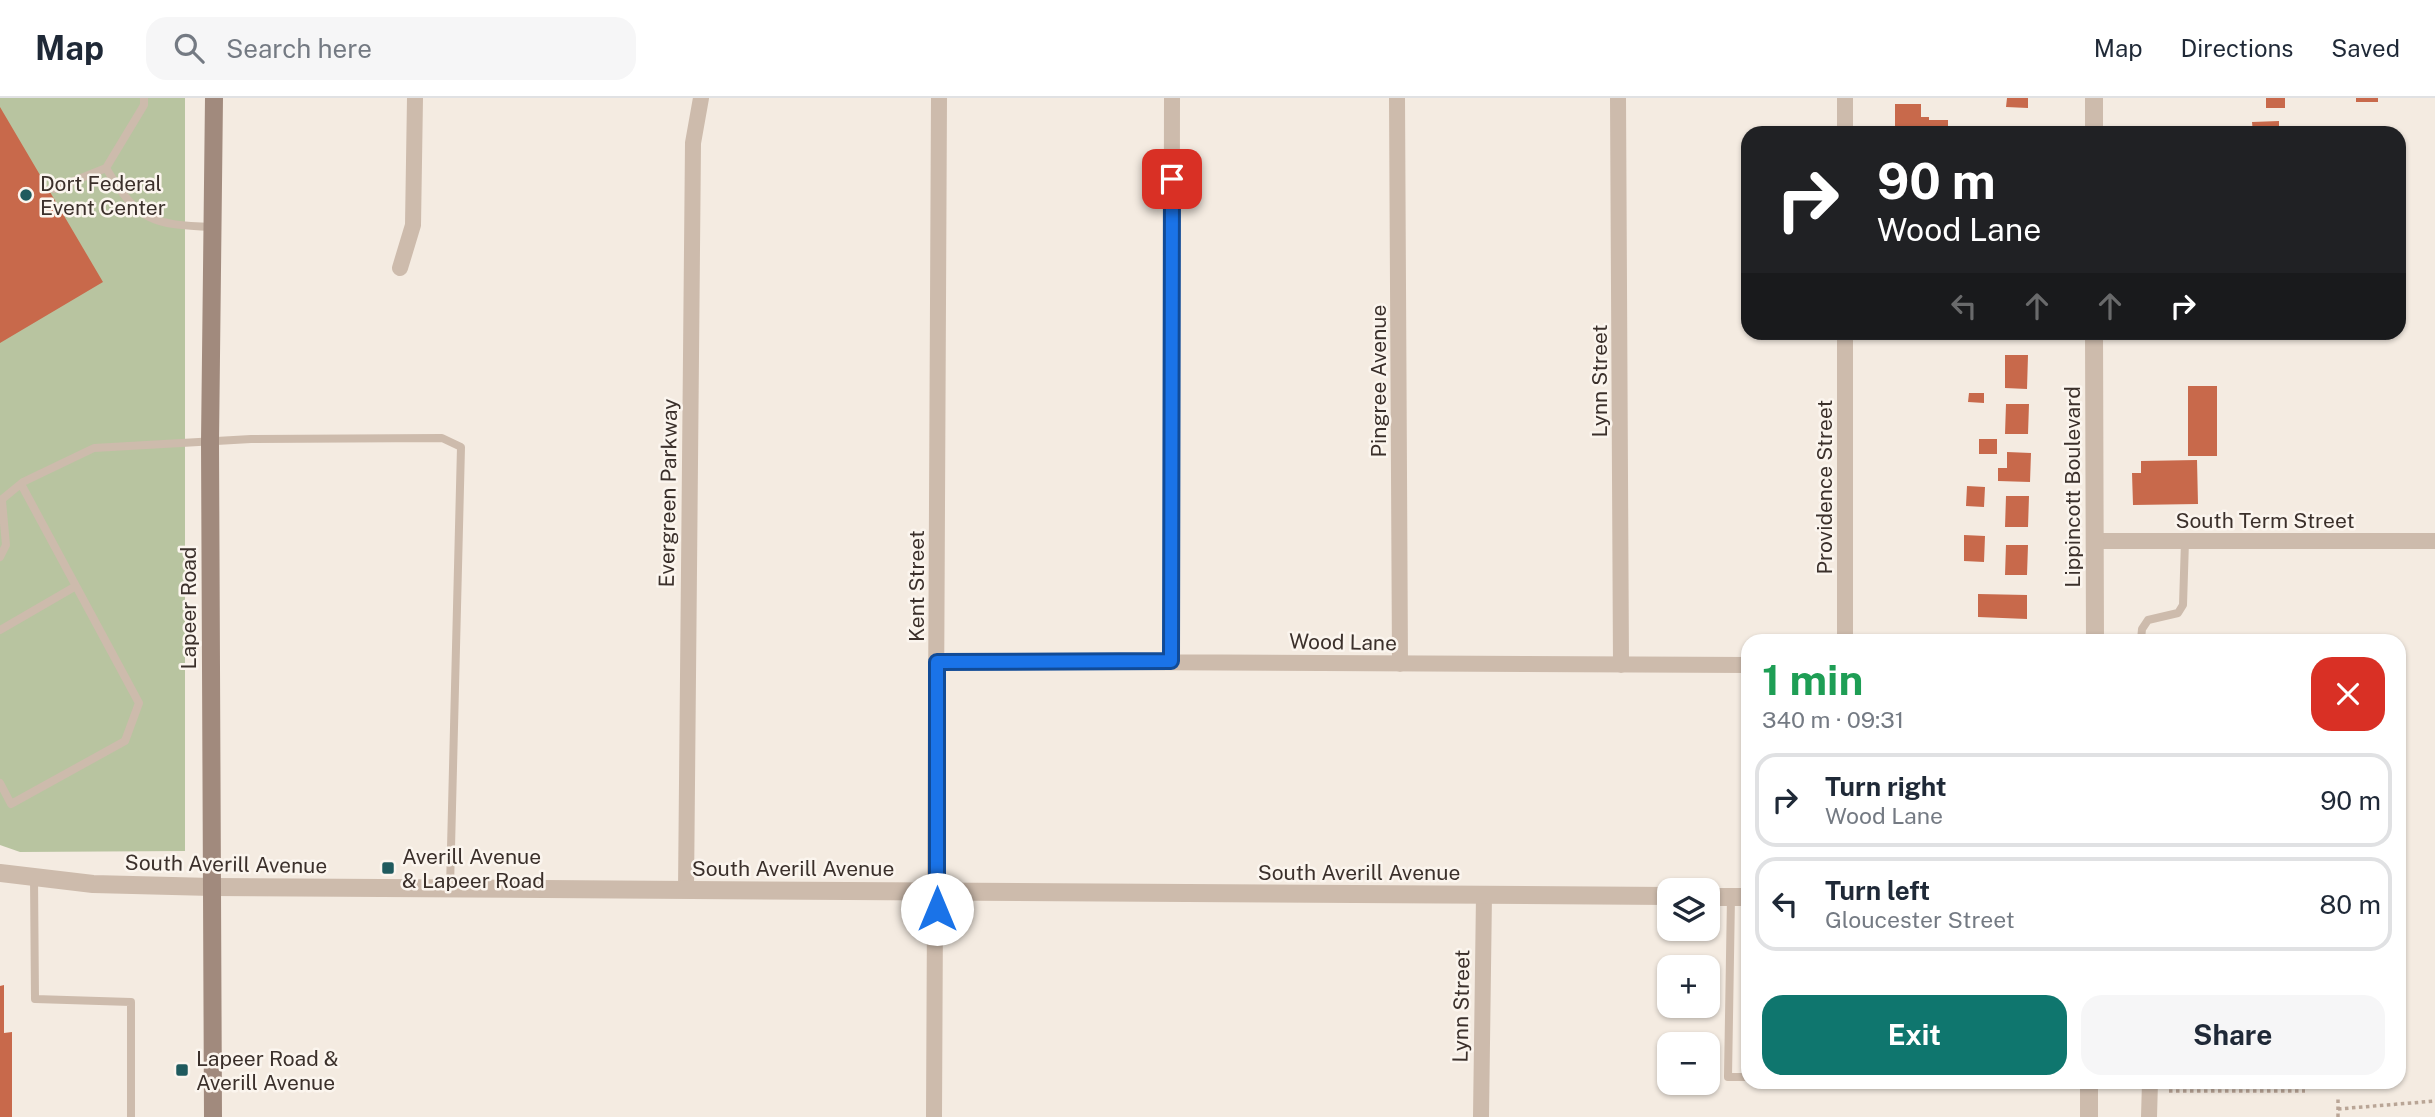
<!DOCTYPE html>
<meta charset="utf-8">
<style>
body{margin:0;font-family:"Public Sans",sans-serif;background:#f6f6f7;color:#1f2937;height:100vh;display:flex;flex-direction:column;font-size:26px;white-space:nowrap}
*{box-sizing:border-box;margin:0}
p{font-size:23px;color:#747a83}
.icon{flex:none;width:38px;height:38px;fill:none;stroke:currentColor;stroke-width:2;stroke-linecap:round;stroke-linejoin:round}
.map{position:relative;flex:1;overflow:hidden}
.sheet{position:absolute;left:1741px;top:536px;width:665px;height:455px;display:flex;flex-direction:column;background:#fff;border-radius:21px;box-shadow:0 2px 5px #0004}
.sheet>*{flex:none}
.banner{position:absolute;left:1741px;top:28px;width:665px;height:214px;border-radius:21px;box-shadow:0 2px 5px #0004;background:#202124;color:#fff;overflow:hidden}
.fabs{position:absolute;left:1657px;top:780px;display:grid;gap:14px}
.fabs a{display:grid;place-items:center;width:63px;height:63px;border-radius:14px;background:#fff;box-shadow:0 2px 5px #0004;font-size:35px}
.pin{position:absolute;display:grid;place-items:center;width:60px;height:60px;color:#fff;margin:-30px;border-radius:14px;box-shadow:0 4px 10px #0006}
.me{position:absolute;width:77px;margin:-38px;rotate:0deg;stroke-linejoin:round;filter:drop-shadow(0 0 5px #0008)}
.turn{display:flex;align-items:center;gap:24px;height:147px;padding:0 21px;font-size:32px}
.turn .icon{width:91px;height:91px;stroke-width:2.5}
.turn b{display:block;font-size:49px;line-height:60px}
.lanes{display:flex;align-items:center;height:66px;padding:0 21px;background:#0003;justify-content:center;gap:35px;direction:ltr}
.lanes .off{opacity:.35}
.round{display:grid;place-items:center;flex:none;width:74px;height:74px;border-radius:21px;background:#f6f6f7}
.head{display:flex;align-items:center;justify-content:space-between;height:119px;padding:0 21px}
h1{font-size:42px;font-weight:700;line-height:52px;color:#1e9e55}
.cta{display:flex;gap:14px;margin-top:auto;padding:14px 21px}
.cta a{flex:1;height:80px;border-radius:21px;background:#0f766e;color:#fff;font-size:28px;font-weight:700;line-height:80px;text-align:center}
.cta a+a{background:#f6f6f7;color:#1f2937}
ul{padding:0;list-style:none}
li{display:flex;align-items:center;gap:21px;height:94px;margin:0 14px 10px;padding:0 7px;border:4px solid #e0e1e3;border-radius:21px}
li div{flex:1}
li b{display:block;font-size:26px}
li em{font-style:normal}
header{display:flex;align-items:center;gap:42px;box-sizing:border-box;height:98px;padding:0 35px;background:#fff;border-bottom:2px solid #e0e1e3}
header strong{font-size:33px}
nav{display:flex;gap:38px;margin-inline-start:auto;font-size:24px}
.search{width:490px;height:63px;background:#f6f6f7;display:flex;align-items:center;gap:18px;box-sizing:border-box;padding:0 24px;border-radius:21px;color:#747a83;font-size:26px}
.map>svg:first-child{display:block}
.green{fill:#b8c4a0}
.building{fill:#c8694b}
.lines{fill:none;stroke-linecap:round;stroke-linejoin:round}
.path{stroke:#b9a596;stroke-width:3.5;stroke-dasharray:3.5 3.5;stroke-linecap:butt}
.service{stroke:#cdbbac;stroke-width:8}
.minor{stroke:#cdbbac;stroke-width:16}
.tertiary{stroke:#cdbbac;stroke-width:18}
.secondary{stroke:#a18a7d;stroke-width:18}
.route-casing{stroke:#114b97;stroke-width:18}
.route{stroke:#1a73e8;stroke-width:12}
.poi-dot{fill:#1f5a5e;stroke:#fbf5ee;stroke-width:2.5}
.labels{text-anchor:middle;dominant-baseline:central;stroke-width:5;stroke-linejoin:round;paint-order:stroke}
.poi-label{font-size:21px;fill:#3b302b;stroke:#fbf5ee;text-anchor:start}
.street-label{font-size:21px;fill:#3b302b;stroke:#fbf5ee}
</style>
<header>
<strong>Map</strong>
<div class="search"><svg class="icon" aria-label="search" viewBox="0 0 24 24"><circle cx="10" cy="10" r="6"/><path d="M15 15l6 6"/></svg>Search here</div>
<nav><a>Map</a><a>Directions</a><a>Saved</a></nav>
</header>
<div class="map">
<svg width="2435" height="1019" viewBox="0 0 2435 1019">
<rect width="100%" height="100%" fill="#f4ebe1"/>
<path class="green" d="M0 0H185V753L20 754 0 747Z"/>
<path class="building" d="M2007 0H2028V10L2006 9Z
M2266 0H2285V10H2266Z
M2356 0H2378V4H2356Z
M1895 6H1921V19H1929V22H1948V35H1895Z
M0 9 103 184 0 245Z
M2279 23V35H2253L2252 24Z
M2005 234H2028L2027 242H2005Z
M2005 257H2028L2027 291 2005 290Z
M2188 288H2217V358H2188Z
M1969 295H1984V305L1968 304Z
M2006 306H2029L2028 336H2005Z
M1979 341H1997V356H1979Z
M2007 354 2031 355 2030 384 1998 383V370H2007Z
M2197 362 2198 406 2133 407 2132 375H2141V363Z
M1967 388 1985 389 1984 409 1966 408Z
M2006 398H2029L2028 429H2005Z
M1964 437 1985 438 1984 464 1964 463Z
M2006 447H2028L2027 477H2005Z
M1978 496 2027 497V521L1978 519Z
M4 887V935L12 934V1019H0V888Z"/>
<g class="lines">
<path class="path" d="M2206 984 2215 993
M2169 993H2305
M2338 1011 2435 1003
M2338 1019V998"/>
<path class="service" d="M106 70C138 123 152 127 213 129
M54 91 106 70 144 7V0
M0 403 23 384 94 350 251 341 442 340 461 349 450 790
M0 459 6 447 2 403
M0 532 76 488
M2095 541H2141
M2141 542 2142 531 2148 522 2178 515 2183 507 2185 443
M0 685 11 706 125 643 139 605 21 386
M34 780 35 901 131 904V1019
M1731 799 1728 979H1748"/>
<path class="minor" d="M1397 0 1400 566
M1618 0 1621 567
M1845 0V35
M400 170 413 127 415 0
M1845 234V542
M2094 443H2435
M937 563 1748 567
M1171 563 1172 0
M686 792 693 45 701 0
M934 1019 939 0
M1481 1019 1484 797
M2149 1019 2150 984"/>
<path class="tertiary" d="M2094 0V35
M2094 234 2095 542
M0 775 93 786 212 789 1670 798
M1708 799H1748
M2089 984V1019"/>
<path class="secondary" d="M213 1019 210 344 214 0"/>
</g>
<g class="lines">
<g class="route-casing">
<path id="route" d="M937 811V564L1171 563 1172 81"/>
</g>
<use href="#route" class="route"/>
</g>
<g class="poi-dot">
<circle cx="26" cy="97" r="7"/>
<rect x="381" y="763" width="14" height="14" rx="3.5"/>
<rect x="175" y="965" width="14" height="14" rx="3.5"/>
</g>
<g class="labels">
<g class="poi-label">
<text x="40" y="85">Dort Federal<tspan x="40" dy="24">Event Center</tspan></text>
<text x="402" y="758">Averill Avenue<tspan x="402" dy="24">&amp; Lapeer Road</tspan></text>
<text x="196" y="960">Lapeer Road &amp;<tspan x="196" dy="24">Averill Avenue</tspan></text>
</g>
<g class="street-label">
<text transform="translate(1378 283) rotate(-90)">Pingree Avenue</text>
<text transform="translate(1599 283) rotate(-90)">Lynn Street</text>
<text transform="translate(1824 389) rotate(-90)">Providence Street</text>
<text transform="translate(2072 389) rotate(-90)">Lippincott Boulevard</text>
<text transform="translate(668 395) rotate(-89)">Evergreen Parkway</text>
<text x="2265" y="422">South Term Street</text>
<text transform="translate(916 488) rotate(-90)">Kent Street</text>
<text transform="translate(188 510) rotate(-90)">Lapeer Road</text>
<text transform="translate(1343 544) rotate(1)">Wood Lane</text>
<text transform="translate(226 766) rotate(1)">South Averill Avenue</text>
<text x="793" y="770">South Averill Avenue</text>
<text x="1359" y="774">South Averill Avenue</text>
<text transform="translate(1461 908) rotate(-89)">Lynn Street</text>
</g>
</g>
</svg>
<div class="fabs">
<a><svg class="icon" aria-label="layers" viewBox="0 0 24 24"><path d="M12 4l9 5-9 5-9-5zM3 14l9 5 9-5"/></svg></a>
<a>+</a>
<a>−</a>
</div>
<div class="pin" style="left:1172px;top:81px;background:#d93025"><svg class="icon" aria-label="arrive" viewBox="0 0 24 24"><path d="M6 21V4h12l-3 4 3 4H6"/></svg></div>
<svg class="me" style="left:937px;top:811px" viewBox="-20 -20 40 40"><circle r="19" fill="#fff"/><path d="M0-13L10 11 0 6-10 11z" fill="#1a73e8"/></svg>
<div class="banner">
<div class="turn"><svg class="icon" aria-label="right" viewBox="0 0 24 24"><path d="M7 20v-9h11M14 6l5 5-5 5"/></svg><div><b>90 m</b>Wood Lane</div></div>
<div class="lanes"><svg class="icon off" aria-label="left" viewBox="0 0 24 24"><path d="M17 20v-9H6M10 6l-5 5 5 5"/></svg><svg class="icon off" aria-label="ahead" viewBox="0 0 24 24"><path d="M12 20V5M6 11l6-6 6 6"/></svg><svg class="icon off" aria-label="ahead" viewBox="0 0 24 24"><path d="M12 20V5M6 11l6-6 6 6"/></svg><svg class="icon" aria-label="right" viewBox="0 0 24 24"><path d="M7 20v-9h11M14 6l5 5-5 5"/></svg></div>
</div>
<section class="sheet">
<div class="head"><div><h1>1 min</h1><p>340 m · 09:31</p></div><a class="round" style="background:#d93025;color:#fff"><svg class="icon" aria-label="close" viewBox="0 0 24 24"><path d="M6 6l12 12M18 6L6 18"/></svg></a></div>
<ul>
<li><svg class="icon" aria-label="right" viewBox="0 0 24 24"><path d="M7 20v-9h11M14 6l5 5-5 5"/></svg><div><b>Turn right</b><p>Wood Lane</p></div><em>90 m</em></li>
<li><svg class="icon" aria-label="left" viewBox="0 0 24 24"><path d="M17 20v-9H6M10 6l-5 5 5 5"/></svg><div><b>Turn left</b><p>Gloucester Street</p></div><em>80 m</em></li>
</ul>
<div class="cta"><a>Exit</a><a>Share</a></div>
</section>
</div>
